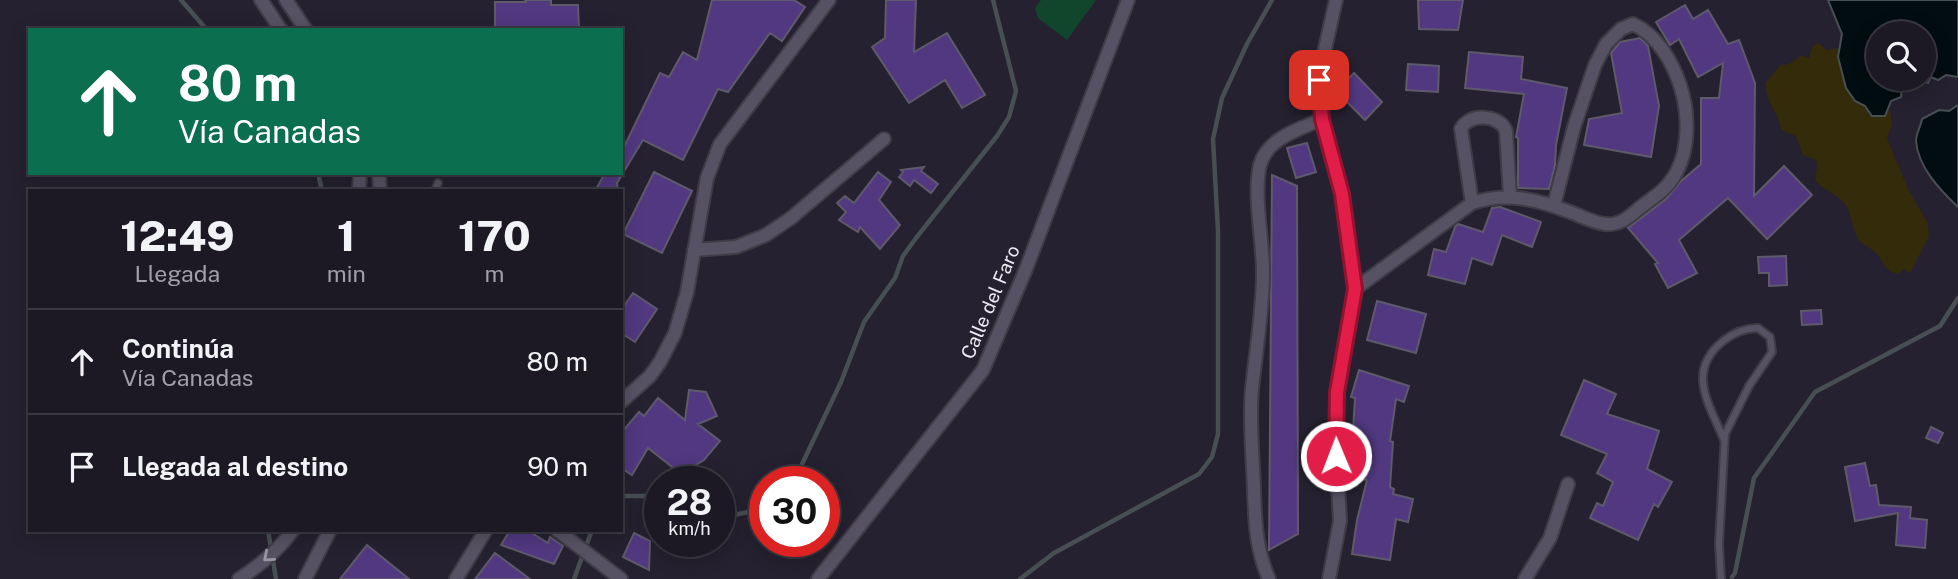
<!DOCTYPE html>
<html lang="es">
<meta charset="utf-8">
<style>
body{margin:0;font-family:"Public Sans",sans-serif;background:#25222c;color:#f1f3f6;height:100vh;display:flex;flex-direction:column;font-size:26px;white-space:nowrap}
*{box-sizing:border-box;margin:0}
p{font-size:23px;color:#a0a0a6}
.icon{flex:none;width:38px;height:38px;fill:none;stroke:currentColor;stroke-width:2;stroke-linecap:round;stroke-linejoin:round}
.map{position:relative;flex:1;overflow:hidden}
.sheet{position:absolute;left:28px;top:189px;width:595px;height:343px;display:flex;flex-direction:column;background:#1c1924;border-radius:0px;box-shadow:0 4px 18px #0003,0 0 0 2px #3a3841}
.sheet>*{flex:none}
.hud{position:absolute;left:28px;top:28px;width:595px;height:147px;border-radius:0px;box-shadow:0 4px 18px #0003,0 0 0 2px #3a3841;background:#0b6e4f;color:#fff;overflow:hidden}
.buttons{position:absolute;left:1866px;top:21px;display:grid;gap:14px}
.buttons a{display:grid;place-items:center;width:70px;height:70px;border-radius:50%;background:#1c1924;box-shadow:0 4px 18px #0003,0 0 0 2px #3a3841;font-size:35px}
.speed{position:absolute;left:644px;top:466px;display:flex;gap:14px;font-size:35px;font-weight:700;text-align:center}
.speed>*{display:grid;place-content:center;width:91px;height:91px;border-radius:50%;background:#1c1924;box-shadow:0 4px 18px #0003,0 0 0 2px #3a3841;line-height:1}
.speed small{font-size:18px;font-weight:400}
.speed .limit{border:10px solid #d22;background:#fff;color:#111}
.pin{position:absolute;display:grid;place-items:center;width:60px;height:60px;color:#fff;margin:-30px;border-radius:14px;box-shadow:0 4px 10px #0006}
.me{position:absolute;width:77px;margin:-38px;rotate:359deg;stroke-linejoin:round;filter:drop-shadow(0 0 5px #0008)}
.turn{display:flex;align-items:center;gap:24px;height:147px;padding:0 35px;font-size:32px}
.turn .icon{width:91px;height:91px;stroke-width:2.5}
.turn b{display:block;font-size:49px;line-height:60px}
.eta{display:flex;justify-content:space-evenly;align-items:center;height:119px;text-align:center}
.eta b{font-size:42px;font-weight:800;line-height:49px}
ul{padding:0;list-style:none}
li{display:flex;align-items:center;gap:21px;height:105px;padding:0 35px;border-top:2px solid #3a3841}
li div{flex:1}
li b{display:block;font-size:26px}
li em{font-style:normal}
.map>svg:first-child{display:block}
.green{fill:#11452c}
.sand{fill:#332b0a}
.water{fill:#010d10;stroke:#484f54;stroke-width:2;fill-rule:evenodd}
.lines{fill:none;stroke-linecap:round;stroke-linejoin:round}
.stream{stroke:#484f54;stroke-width:4.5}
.building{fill:#513880;stroke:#5f5a6b;stroke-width:2}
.lane-casing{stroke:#3f3c47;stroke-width:10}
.street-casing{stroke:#3f3c47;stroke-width:16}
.lane{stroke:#575263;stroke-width:6}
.street{stroke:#575263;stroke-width:12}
.oneway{stroke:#9a96a4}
.route-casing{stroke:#92132f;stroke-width:18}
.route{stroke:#e11d48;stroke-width:12}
.labels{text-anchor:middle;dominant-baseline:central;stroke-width:7;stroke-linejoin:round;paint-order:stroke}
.street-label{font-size:19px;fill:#eceaf3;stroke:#252130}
</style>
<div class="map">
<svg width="1958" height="579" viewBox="0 0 1958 579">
<rect width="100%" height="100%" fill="#252130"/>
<path class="green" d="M1041 0H1096L1067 40 1038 18 1035 8Z"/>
<path class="sand" d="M1818 43 1827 50 1838 48V57L1846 88 1855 101 1869 110 1888 113 1890 108 1892 124 1887 138 1909 191 1928 223 1929 236 1910 273 1904 269 1898 274C1880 269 1886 262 1875 252 1868 246 1860 245 1856 234 1851 224 1852 212 1844 203 1836 193 1823 190 1815 180L1817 167 1816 160 1803 155 1796 136 1781 130C1779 111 1765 104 1766 82L1781 65 1789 64 1802 55 1809 58 1812 47Z"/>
<path class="water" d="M1828 0H1958V77L1946 75 1938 80 1931 77 1928 83 1917 79 1913 83H1906L1902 87 1901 97 1891 101 1885 116H1872L1865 106 1855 101 1846 88 1838 57 1842 34ZM1878 33H1923V79H1878Z
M1958 105V207C1940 190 1918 167 1916 141 1916 133 1921 126 1922 119L1939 110 1949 111Z"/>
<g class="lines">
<path class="stream" d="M181 0 207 30
M318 173 322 191
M794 481 841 382 864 322 895 278 903 256 916 238 997 136 1009 117 1016 91 993 0
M621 496H660
M719 518 753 511 765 506
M268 530 276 579
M1732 577 1735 573 1754 478 1815 392 1940 326 1958 298
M574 579 592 530
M1020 579 1054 553 1199 474 1212 457 1218 434V231L1213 139 1222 98 1247 44 1272 0"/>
</g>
<path class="building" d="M525 0H551V5H578L579 30H495V2H526Z
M712 0H794L805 7 782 41 770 33 728 92 718 89 683 160 643 140 617 183 618 191H595L605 173H621V153L660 73 669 77 683 52 697 60Z
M886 0H916L914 52 947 33 985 95 962 108 945 80 909 103 872 47 885 38Z
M1418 0H1463L1458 30 1419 29Z
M1685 5 1693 19 1708 10 1728 44 1739 40 1755 83 1754 196 1784 166 1812 195 1767 239 1728 198 1679 240 1697 273 1668 288 1655 264 1658 263 1628 228 1666 199 1680 182 1701 164V98H1719L1723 63 1698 77 1679 39 1670 45 1656 22Z
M1640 38 1648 46 1659 106 1651 157 1584 145 1589 119 1622 113 1611 53 1620 42Z
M1469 52 1523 57 1521 79 1567 88 1556 145 1555 165 1549 189 1518 188V138L1516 137 1524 94 1465 88Z
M1408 64 1439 66 1438 92 1406 90Z
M1354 73 1382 102 1365 120 1336 91Z
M1307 143 1316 172 1296 178 1287 148Z
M924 167 921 171 938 184 931 193 914 180 910 186 899 177 903 172 901 170Z
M654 172 692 191 662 253 623 234Z
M878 172 891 182 879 200 900 225 880 249 860 227 858 232 839 220 846 212 837 203 845 196 854 203Z
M1272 175 1297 186 1298 534 1269 550Z
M1500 207 1541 222 1532 247 1502 235 1492 265 1472 258 1465 284 1428 275 1434 249 1446 252 1455 227 1458 224 1483 232 1492 208Z
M1786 256 1787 285 1769 286V273H1759L1758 257Z
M633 293 657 309 635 342 621 333V310Z
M1377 301 1426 314 1416 353 1367 340Z
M1821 310 1822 324 1802 325 1801 311Z
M1359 370 1409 386 1404 402 1396 399 1390 441 1393 442 1390 487 1394 489 1393 494 1413 499 1408 522 1396 519 1390 560 1352 554 1357 520 1367 480 1350 478 1355 398 1351 397Z
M1584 380 1616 394 1607 414 1659 431 1647 469 1672 482 1658 507 1654 504 1638 540 1590 518 1597 503 1603 506 1613 482 1597 473 1607 454 1561 435Z
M689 390 706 392 717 416 698 424 720 441 704 460 681 474 648 448 632 475 621 468V433L639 412 644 416 658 398 685 420Z
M1931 427 1943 433 1938 443 1926 438Z
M1865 463 1870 486 1876 485 1879 505 1911 507 1910 518 1927 520 1925 548 1896 545 1898 513 1855 521 1845 467Z
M510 530H527L548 543 550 537 563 546 554 564 501 545Z
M634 533 650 541 649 570 623 557Z
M367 545 409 579H340Z
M495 553 530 579H475Z"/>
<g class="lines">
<g class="lane-casing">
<path id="lane" d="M435 191 438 183
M1721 579 1719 544 1725 434 1749 386 1772 352 1770 337 1758 328C1745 328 1732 334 1723 341 1685 372 1710 405 1724 440"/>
</g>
<g class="street-casing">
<path id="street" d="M261 0 281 30
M286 0 306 30
M379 173 380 191
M359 191 360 173
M1472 203 1461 129C1468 113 1500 114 1506 131L1510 196
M694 250 736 247 766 235 791 218 884 139
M1355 289 1472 203C1507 192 1536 199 1570 212 1581 216 1594 223 1605 224 1621 226 1631 215 1642 206 1651 199 1663 192 1670 182 1690 157 1690 115 1680 85 1672 61 1657 35 1633 24L1621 29 1606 44 1595 65 1574 127 1554 205
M621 402 650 376 660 362 675 333 687 292 707 178 720 144 829 0
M557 530 621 579
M239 579C259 566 279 550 293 530
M305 579 330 530
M456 579 486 530
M818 579 983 370 1026 269 1128 0
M1269 579C1256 550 1255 522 1254 490 1253 457 1249 422 1252 389 1256 350 1263 311 1263 272 1263 240 1253 196 1260 165 1267 138 1300 129 1322 119
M1329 579 1340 521 1335 431 1337 392 1355 289 1342 194 1322 119 1320 99 1322 62 1336 0
M1525 579 1550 538 1568 484"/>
</g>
<use href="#lane" class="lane"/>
<use href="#street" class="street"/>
</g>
<defs><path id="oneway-chevron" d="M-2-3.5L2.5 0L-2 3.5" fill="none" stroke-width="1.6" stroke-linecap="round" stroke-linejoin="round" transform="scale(1.75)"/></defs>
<use class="oneway" href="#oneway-chevron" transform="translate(268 557) rotate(139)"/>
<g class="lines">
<g class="route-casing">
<path id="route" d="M1319 80 1322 119 1342 194 1355 289 1337 392 1336 456"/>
</g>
<use href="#route" class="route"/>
</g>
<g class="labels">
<g class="street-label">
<text transform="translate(990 302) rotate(-67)">Calle del Faro</text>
</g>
</g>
</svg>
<div class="buttons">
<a><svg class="icon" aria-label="search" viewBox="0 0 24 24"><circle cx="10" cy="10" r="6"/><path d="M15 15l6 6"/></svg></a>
</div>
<div class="speed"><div>28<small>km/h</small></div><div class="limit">30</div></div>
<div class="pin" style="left:1319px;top:80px;background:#d93025"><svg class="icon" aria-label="arrive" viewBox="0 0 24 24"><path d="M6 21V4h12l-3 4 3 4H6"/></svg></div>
<svg class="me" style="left:1336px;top:456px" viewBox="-20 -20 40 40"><circle r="17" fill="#e11d48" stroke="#fff" stroke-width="3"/><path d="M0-11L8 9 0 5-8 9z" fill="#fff"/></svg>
<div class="hud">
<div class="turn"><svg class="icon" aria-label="ahead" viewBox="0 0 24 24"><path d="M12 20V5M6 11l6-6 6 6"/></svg><div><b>80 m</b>Vía Canadas</div></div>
</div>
<section class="sheet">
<div class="eta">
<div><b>12:49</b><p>Llegada</p></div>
<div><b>1</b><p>min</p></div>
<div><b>170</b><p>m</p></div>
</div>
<ul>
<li><svg class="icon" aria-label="ahead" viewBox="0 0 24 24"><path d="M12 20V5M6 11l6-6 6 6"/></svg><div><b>Continúa</b><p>Vía Canadas</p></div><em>80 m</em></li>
<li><svg class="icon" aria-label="arrive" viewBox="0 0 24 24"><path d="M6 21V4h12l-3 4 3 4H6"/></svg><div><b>Llegada al destino</b></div><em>90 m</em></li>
</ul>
</section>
</div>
